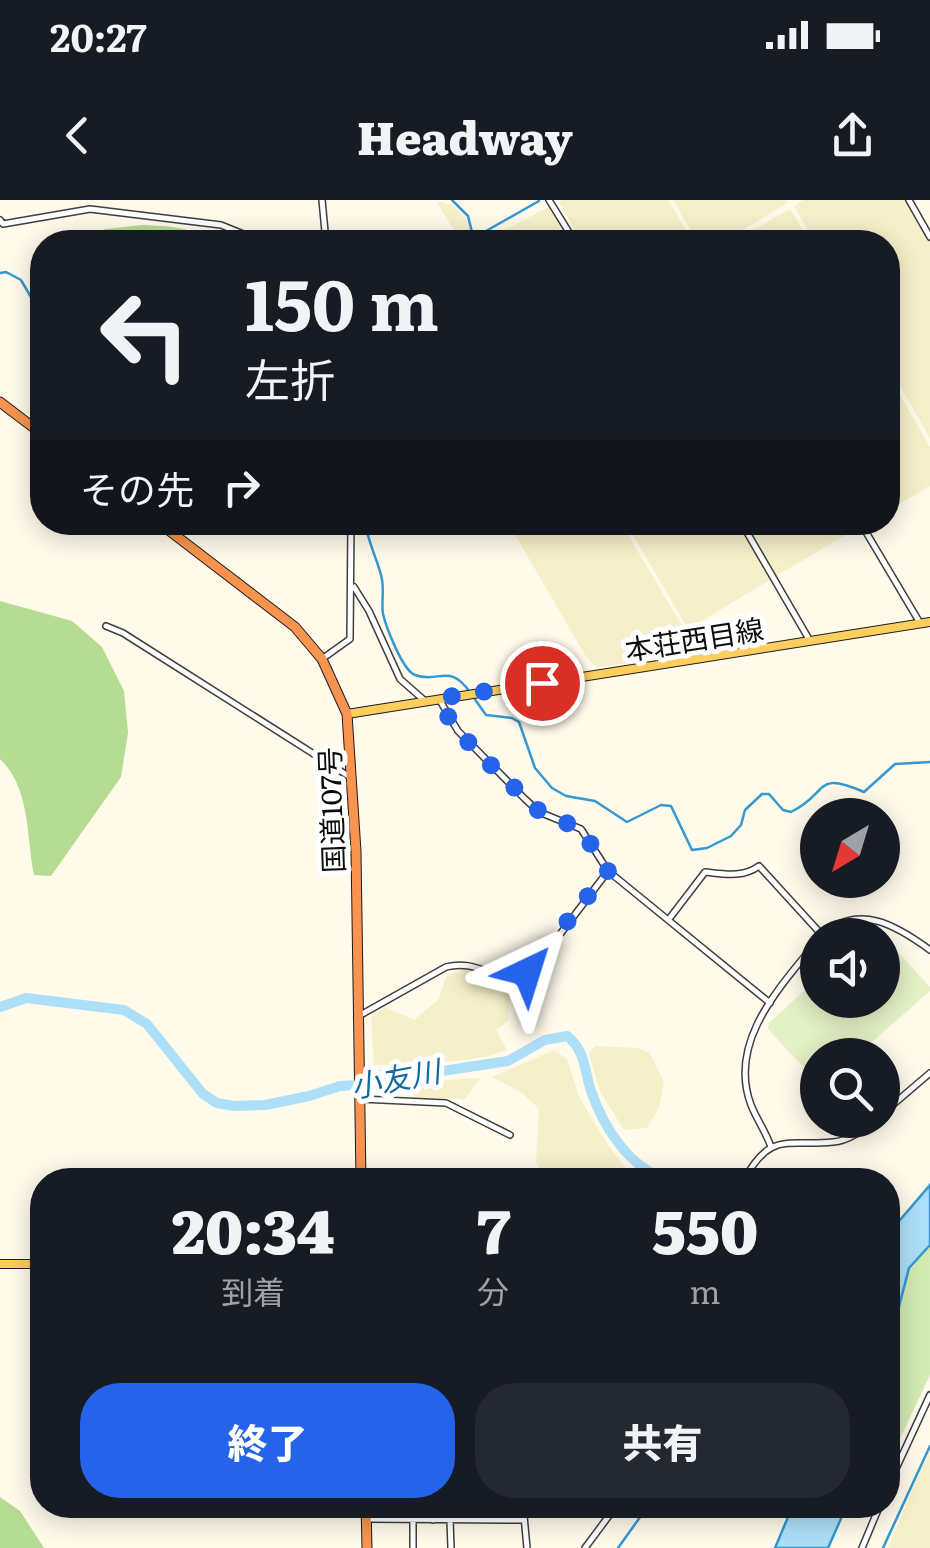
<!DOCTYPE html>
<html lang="ja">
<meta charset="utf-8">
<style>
body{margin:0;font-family:Literata,"Noto Sans JP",serif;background:#242831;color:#f1f3f6;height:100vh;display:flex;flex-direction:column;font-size:38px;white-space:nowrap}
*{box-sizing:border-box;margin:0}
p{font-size:32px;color:#9ea1a6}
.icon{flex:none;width:55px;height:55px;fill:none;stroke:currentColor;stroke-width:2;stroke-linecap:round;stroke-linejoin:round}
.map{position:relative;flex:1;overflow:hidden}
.details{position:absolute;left:30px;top:968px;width:870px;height:350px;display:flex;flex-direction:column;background:#171b24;border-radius:40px;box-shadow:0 5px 25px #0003}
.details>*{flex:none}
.hud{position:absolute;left:30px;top:30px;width:870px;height:305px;border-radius:40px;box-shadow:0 5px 25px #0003;background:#171b24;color:#f1f3f6;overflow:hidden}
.needle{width:65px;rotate:218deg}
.tools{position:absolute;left:800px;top:598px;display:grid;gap:20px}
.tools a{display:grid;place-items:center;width:100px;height:100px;border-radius:50%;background:#171b24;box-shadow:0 5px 25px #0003;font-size:50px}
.pin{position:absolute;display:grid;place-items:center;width:85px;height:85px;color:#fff;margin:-42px;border:5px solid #fff;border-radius:50%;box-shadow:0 2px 10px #0007}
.me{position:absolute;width:110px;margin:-55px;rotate:41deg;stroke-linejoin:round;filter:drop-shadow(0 0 8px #0008)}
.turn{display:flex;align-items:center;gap:35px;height:210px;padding:0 50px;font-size:45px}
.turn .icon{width:130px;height:130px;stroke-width:2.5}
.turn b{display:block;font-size:70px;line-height:85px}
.then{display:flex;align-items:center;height:95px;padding:0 50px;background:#0003;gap:20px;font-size:38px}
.eta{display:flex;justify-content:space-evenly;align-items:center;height:170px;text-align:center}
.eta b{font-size:60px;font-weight:800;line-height:70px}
.action{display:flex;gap:20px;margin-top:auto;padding:20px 50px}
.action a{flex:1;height:115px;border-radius:40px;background:#2563eb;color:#fff;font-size:40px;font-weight:800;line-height:115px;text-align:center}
.action a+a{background:#242831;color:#f1f3f6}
.status{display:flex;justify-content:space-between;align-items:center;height:70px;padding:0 50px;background:#171b24;direction:ltr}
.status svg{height:28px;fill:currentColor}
header{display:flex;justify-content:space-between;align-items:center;height:130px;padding:0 50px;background:#171b24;font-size:45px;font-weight:800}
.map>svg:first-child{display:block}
.farmland{fill:#f5efca}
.green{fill:#d2eab3}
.forest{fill:#b6db92}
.pitch{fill:#e4f1c5}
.water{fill:#aedff8;stroke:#3399d0;stroke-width:2.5}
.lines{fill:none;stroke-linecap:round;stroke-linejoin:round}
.stream{stroke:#3399d0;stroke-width:2.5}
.river{stroke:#aedff8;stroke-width:10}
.street-casing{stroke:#3f3f3f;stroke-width:8}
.primary-casing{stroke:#1d1d1d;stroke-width:10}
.highway-casing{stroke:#1d1d1d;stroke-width:11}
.street{stroke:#fff;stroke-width:5}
.primary{stroke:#fcce5d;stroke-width:8}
.highway{stroke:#f8944f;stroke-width:9}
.route{stroke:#2563eb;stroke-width:18;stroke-dasharray:0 32.4}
.labels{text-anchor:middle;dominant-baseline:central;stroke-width:10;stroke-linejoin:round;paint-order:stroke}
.street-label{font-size:28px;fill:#0c0c0c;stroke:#fff}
.water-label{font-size:30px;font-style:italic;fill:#1369a0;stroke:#fff}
</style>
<div class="status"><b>20:27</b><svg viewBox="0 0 49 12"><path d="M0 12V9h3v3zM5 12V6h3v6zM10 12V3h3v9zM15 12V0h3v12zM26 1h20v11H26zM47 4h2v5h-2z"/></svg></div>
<header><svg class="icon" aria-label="back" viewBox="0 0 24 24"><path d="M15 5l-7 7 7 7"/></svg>Headway<svg class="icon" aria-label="share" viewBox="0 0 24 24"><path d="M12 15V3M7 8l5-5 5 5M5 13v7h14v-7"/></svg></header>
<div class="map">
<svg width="930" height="1348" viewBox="0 0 930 1348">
<rect width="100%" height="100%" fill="#fffaea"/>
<path class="farmland" d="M562 0H668L693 42H582L559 2Z
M673 0H786L788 3 722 42H698Z
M803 0H906L930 42V238L888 165V42H815L794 6Z
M436 1 452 5 467 21 472 36 482 42 550 6 572 42H461Z
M790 9 810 42H732Z
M888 175 930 247V286L888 311Z
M508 323H621L685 431 629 463 597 467 587 458Z
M626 323H737L770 380 688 429Z
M856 323 859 327 776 376 745 323Z
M462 769 511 787 508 821 496 830 507 850 485 857 427 864 374 865 371 816 385 807 414 820 439 799 446 777Z
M595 846 637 848 650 853 664 882 659 908 647 928 624 930 600 891 589 854Z
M554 850 567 859 579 897 608 945 635 980H547L536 962 539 909 522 893 492 877Z
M480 878 465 899 415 897V882Z
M930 1252V1348H888L921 1270Z"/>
<path class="green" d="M930 1045V1175L888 1264V1149L909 1068Z"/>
<path class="forest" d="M143 25C167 26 193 27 213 42H82L105 29Z
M0 401 72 421 102 447 124 491 128 533 121 577 51 676 34 675C26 636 31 589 0 559Z
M0 1297 20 1311 44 1348H0Z"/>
<path class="pitch" d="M883 736 930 787V791L857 855H818L817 882 768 829 769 823 817 779 818 800H882Z"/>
<path class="water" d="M930 985V1045L909 1068 888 1149V1034Z
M793 1305H847L828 1348H775Z"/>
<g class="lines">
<path class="stream" d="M452 0 468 16 472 32 479 35 539 1
M0 73 6 72 21 80 35 104 42 110
M365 322C368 342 376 356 381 375 385 388 381 401 383 414 386 426 402 470 415 475 439 484 448 462 470 492
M474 498 486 515 512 518 519 522 535 568 552 588 566 596 595 601 627 622 661 605 671 606 692 650 707 648 731 636 741 625 745 610 762 594H769L783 610 791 612C830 593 813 570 864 592L895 564 930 562
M618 1348 643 1313 641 1305
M883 1348 930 1246"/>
<path class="river" d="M0 807 26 798 124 810 147 824 203 894 217 903 234 906 265 905 309 896 340 886 356 885 390 872 416 869 436 872 508 861 545 840 567 836C586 851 584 870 591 891 603 926 631 972 670 979 680 980 691 977 701 977 717 976 731 977 747 980"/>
<g class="street-casing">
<path id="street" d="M322 0 326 42
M549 0 575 42
M909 0 930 37
M0 20 3 24 90 9 221 25 263 42
M741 322 810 441
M860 322 920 423
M354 387 369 411 400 479 425 501
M106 426 123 433 350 577
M322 459 350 439 351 322
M439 499 458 531 525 599 539 612 581 629 608 671 770 803
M669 719 705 672C724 674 743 678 759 666L822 735
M822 735C859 703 896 725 930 750
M357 817 446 767C476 759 492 780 521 777L561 733 608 671
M361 899 446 903 510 935
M882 914 930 873
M771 947C766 932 757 920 751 905 727 841 781 786 818 740
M744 980C771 930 788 947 833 942 849 941 863 930 875 920
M888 1286 930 1195
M523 1305 527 1348
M367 1319 522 1320
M413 1320V1348
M433 1320 434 1305
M450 1320 451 1348
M585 1348 617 1305
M862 1348 880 1305"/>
</g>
<g class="primary-casing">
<path id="primary" d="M347 514 930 422
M0 1064H42"/>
</g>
<g class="highway-casing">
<path id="highway" d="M0 202 42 234
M158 322 295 427 322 459 347 514 356 651 361 980
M366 1305 367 1348"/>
</g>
<use href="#street" class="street"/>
<use href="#primary" class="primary"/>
<use href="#highway" class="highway"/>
</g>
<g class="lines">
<path class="route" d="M527 772 608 671 581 629 540 612 473 548 447 515 440 498 542 483"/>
</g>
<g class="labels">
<g class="street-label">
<text transform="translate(694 438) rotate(-9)">本荘西目線</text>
<text transform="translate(330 610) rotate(-92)">国道107号</text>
</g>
<g class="water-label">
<text transform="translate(395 877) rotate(-11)">小友川</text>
</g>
</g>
</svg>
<div class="tools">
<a><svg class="needle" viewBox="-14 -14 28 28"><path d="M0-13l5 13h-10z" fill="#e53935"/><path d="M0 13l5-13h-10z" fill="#9ea1a6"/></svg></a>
<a><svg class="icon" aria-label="sound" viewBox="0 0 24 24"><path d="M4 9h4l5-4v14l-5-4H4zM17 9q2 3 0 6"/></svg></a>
<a><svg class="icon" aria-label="search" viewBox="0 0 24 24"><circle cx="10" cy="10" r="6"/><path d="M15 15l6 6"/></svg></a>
</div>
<div class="pin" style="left:542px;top:483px;background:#d93025"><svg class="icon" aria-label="arrive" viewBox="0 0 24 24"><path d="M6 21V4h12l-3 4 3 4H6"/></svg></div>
<svg class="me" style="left:527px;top:772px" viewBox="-20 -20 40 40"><path d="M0-17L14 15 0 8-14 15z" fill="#2563eb" stroke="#fff" stroke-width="4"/></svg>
<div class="hud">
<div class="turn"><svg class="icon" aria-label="left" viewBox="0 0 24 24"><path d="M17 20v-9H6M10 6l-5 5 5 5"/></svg><div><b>150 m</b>左折</div></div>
<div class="then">その先<svg class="icon" aria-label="right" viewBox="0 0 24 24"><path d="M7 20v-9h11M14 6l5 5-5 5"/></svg></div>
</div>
<section class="details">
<div class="eta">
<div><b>20:34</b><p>到着</p></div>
<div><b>7</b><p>分</p></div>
<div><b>550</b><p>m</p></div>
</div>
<div class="action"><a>終了</a><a>共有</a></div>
</section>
</div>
